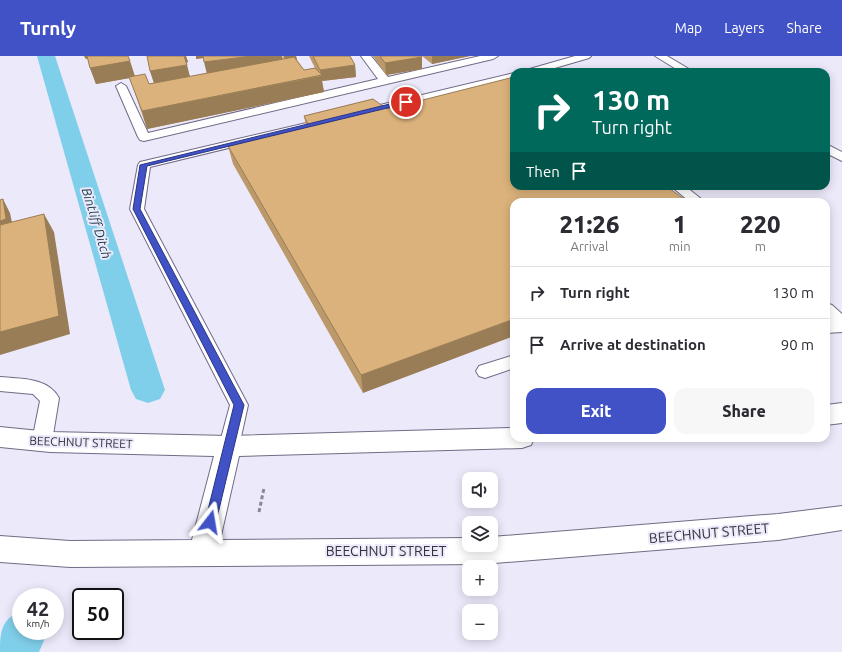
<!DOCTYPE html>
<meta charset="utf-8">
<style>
body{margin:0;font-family:Ubuntu,sans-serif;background:#f7f7f7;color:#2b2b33;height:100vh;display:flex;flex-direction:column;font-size:15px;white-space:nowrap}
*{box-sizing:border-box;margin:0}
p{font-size:13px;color:#7c7c81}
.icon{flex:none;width:22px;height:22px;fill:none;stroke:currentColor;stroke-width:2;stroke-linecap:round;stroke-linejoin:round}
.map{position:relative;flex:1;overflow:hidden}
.sheet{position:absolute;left:510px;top:142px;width:320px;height:244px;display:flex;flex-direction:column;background:#fff;border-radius:12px;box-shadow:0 2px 10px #0003}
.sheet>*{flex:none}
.guide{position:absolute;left:510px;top:12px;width:320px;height:122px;border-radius:12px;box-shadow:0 2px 10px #0003;background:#00695c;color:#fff;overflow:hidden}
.fabs{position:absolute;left:462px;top:416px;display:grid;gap:8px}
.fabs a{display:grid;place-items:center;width:36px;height:36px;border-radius:8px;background:#fff;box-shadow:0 2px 10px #0003;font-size:20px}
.speed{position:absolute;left:12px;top:532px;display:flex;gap:8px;font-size:20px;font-weight:700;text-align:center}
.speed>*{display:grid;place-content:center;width:52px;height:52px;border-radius:50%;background:#fff;box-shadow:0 2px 10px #0003;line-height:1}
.speed small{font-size:10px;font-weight:400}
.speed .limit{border:2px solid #111;border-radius:6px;background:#fff;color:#111}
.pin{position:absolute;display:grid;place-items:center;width:34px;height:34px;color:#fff;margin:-17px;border:2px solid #fff;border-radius:50%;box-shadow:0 1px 4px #0007}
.me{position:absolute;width:44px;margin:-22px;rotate:14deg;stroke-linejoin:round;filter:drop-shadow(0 0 3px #0008)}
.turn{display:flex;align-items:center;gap:14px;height:84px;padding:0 16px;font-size:18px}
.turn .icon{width:52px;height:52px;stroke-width:2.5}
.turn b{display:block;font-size:28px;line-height:34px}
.then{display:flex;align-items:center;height:38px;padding:0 16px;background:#0003;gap:8px;font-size:15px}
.eta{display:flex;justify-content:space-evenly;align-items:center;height:68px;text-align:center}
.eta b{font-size:24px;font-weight:800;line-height:28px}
.primary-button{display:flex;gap:8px;margin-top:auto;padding:8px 16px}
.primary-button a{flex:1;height:46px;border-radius:12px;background:#4152c6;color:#fff;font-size:16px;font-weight:800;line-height:46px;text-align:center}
.primary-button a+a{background:#f7f7f7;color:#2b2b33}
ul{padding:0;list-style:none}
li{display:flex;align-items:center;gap:12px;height:52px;padding:0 16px;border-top:1px solid #e1e1e2}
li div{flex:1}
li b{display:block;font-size:15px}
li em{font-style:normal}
header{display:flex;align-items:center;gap:24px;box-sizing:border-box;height:56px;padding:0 20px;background:#4152c6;color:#fff}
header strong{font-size:19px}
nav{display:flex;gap:22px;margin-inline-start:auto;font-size:14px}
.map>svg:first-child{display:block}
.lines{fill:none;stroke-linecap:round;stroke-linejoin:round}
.canal{fill:#80cfea;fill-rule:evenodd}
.service-casing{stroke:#716b85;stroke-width:2}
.secondary-casing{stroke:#716b85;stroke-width:2}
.path{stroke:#8a8796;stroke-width:3;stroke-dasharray:4 2.5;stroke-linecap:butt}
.service{fill:#fff;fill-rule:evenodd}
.secondary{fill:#fff;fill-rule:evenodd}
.wall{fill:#bc996a}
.shaded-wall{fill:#997d56}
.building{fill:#dbb27b;stroke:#997d56}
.route{fill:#4152c6;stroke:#2a3581}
.labels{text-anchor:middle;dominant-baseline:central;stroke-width:4;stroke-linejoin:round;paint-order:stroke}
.street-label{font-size:12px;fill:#36333f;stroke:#ece9fb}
.water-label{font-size:13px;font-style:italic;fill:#163a46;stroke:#ece9fb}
.near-street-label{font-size:14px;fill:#36333f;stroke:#ece9fb}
</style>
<header>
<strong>Turnly</strong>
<nav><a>Map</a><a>Layers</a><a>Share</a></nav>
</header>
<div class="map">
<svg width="842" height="596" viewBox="0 0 842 596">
<rect width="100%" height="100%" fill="#ece9fb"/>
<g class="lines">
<path class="canal" d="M37 0H55L165 334 160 343 148 347 136 343 131 334Z
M21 555V575H48L39 596H0C0 577 1 563 21 555Z"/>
<g class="service-casing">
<path id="service" d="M361 0H371L388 21 480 0H498L493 3 144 85 140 84 138 81 116 30 121 27 126 30 148 77 378 23Z
M575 0H591L589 2 541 16H525L526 14Z
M655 0H667L694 16H681Z
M514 17V23L363 59 357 56 359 54Z
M328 62 332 63 334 65 332 67 150 111 144 153 248 349 239 390 236 396 229 398 222 396 219 390 230 349 130 153 138 109 140 106Z
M826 88 842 96V105L826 97Z
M671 130H685L705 146H690Z
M826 247 832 249 842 258V276L826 277V265H829L826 262Z
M514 299V312L485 322 479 320 476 315 479 310Z
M0 321C20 323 48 321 59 342L52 385 49 391 42 393 35 391 32 385 40 345 33 338 0 335Z"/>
</g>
<g class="secondary-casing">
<path id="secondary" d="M842 347V367L826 369V349Z
M0 371 50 376 229 380 514 372V382H534L531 389 522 392 239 400 220 484 469 482V489H491V481L778 458 842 450V474L778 484 482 508 70 511 0 506V480L70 485 192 484 214 400 50 396 0 391Z"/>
</g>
<path class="path" d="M259 456 264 432"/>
<use href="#service" class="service"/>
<use href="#secondary" class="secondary"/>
</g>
<path class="wall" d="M84 0H128L135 20 149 28 169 24 154 27 150 15 147 0H186L188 6 186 7 190 21 207 17 204 2 196 3V0H282L283 3H284L283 0H296L297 4 304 14 315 12 309 0H350L355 9 356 21 322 25 324 36 147 73 130 22 96 28 90 12 88 3H86Z
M373 0H421L422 1V13L386 19Z
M422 0H470L432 8Z
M373 43 363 337 233 108 228 90 306 70 304 60Z"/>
<path class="shaded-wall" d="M84 0H89L90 2 86 3Z
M184 0H186L188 6 186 7Z
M196 0H217L196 3Z
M252 0H282L283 8 207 18 204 6Z
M284 0H296L297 4 285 6Z
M432 0H470L432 8Z
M422 1V13L386 19 385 7Z
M130 5 135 21 96 28 90 12Z
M187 9 190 21 154 27 150 15Z
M355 9 356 21 322 25 324 36 147 73 142 55 321 20 320 14Z
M3 143 10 157 14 176 0 180V165Z
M44 158 54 176 70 278 0 299V276Z
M514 263V280L363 337 361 319Z"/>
<path class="building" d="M87 0H128L130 5 90 12Z
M147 0H184L187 9 150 15Z
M203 0H252L204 6Z
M313 0H350L355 9 320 14Z
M380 0H421L422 1 385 7Z
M294 1 304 14 315 12 322 19 142 55 129 21 145 18 149 28Z
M514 21V130H666L688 146H514V263L361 319 228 90 309 70 304 60 373 43 387 53Z
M3 143 6 163 0 165V144Z
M44 158 59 260 0 276V169Z"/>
<path class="route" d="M406 44 409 46 408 47 147 110 140 153 244 349 216 466 214 469 210 471 206 469 205 466 234 349 133 153 140 109Z"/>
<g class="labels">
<g class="street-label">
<text transform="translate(81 386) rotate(2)">BEECHNUT STREET</text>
</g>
<g class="water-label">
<text transform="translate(97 167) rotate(73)">Bintliff Ditch</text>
</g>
<g class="near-street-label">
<text transform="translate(709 477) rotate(-5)">BEECHNUT STREET</text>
<text x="386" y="495">BEECHNUT STREET</text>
</g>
</g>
</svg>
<div class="fabs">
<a><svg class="icon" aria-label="sound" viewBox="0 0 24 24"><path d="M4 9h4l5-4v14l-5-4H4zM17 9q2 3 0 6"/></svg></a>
<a><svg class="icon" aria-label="layers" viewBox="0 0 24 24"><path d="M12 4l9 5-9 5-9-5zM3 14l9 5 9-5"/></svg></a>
<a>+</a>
<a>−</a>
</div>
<div class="speed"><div>42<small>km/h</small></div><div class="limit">50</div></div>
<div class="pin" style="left:406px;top:46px;background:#d93025"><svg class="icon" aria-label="arrive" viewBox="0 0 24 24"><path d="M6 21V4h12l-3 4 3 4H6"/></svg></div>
<svg class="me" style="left:210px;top:466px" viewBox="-20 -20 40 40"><path d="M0-17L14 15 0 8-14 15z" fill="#4152c6" stroke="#fff" stroke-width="4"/></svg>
<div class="guide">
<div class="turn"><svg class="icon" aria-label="right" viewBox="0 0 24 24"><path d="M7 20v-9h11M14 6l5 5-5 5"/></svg><div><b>130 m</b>Turn right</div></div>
<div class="then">Then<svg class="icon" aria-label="arrive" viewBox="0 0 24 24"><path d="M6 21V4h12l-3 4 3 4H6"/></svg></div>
</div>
<section class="sheet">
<div class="eta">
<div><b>21:26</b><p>Arrival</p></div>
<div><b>1</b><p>min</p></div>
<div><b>220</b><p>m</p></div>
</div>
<ul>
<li><svg class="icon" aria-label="right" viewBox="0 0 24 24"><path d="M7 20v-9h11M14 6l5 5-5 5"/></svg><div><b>Turn right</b></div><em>130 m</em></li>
<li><svg class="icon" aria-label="arrive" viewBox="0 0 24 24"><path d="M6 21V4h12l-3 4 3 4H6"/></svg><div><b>Arrive at destination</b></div><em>90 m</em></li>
</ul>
<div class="primary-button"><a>Exit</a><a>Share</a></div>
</section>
</div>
